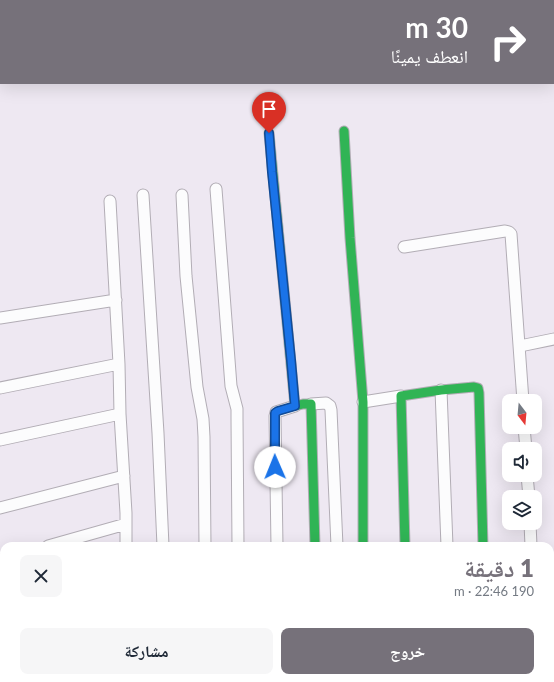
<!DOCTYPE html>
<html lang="ar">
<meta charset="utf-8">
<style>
body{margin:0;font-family:Lato,"Noto Naskh Arabic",sans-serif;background:#f6f6f7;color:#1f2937;direction:rtl;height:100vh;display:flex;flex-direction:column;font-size:15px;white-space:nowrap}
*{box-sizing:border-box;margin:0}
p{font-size:13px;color:#747a83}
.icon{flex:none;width:22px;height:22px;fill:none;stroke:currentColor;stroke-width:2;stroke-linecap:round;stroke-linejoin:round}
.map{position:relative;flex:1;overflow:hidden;direction:ltr}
.panel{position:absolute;left:0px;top:542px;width:554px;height:140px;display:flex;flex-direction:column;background:#fff;border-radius:12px 12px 0 0;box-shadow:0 4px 16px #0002;direction:rtl}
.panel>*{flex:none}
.top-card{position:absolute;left:0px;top:0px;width:554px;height:84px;box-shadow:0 4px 16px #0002;direction:rtl;background:#76717a;color:#fff;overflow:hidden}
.needle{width:26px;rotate:164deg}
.tools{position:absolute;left:502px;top:394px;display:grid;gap:8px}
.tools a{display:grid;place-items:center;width:40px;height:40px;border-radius:8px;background:#fff;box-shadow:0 4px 16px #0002;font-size:20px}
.pin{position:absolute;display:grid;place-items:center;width:34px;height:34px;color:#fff;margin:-41px -17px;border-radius:50% 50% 50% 0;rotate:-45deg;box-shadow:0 0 4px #0007}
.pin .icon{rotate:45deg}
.me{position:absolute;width:44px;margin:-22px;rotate:359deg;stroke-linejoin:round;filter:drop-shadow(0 0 3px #0008)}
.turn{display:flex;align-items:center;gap:14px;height:84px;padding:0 20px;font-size:18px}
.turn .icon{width:52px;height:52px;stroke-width:2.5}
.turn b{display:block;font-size:28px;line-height:34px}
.round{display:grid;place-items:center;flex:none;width:42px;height:42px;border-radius:8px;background:#f6f6f7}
.overview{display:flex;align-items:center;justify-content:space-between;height:68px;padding:0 20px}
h1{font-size:24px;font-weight:800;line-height:30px;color:#76717a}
.primary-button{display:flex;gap:8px;margin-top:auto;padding:8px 20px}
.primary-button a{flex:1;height:46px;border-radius:8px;background:#76717a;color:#fff;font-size:16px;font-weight:800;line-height:46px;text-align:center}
.primary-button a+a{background:#f6f6f7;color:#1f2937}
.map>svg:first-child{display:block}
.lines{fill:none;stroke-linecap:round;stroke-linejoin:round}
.street-casing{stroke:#b2adb5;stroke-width:13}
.fast-casing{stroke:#b2adb5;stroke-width:11}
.street{stroke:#fcfcfd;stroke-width:11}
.fast{stroke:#30b455;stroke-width:9}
.route-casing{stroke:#114b97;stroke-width:10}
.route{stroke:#1a73e8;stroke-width:7}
</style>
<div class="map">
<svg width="554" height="682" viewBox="0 0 554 682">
<rect width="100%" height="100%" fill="#eee8f2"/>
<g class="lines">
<g class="street-casing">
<path id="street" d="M216 189 231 386 237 409V418L238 546
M143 195 158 433 163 546
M182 195 186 276 197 387 203 419 204 437 205 546
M110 201 119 364 120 414 126 513V546
M404 247 505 231 509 232 511 234 523 401
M0 318 116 300
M520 346 554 339
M0 388 119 364
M441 390 447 546
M363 402 401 396
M311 404 326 403 330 406 331 410 337 546
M524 427 526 449
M0 440 120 414
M527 475 529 497
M0 508 124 476
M530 523 531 546
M48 546 126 524
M277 546 275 416 276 412 295 406
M0 560 4 559
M129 678V682
M166 678V682
M207 678V682
M241 678V682
M279 678V682
M320 678V681L326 678
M407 678 408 682
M550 680 554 679
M94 682 105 678"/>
</g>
<g class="fast-casing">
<path id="fast" d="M344 131 350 238 363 402V546
M269 133 295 406 303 404H311L315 546
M405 546 401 396 441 390 474 387 478 388 479 393 483 546"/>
</g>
<use href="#street" class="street"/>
<use href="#fast" class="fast"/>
</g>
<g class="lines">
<g class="route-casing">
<path id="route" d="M269 133 272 172 291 360 295 406 278 411 275 413V467"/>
</g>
<use href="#route" class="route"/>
</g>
</svg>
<div class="tools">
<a><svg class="needle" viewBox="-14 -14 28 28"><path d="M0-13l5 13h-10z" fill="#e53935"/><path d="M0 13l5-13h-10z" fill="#747a83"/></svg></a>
<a><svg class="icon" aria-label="sound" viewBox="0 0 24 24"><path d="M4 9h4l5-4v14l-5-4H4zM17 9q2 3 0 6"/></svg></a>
<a><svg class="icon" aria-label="layers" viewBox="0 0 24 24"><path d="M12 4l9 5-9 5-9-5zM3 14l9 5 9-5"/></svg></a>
</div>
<div class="pin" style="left:269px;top:133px;background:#d93025"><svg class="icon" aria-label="arrive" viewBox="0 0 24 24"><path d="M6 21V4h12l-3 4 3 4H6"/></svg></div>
<svg class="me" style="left:275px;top:467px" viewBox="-20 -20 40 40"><circle r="19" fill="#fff"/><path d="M0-13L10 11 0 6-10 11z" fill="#1a73e8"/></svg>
<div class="top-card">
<div class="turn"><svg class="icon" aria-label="right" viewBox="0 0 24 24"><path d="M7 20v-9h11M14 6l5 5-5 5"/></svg><div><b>30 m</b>انعطف يمينًا</div></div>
</div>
<section class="panel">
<div class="overview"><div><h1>1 دقيقة</h1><p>190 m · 22:46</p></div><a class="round"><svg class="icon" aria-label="close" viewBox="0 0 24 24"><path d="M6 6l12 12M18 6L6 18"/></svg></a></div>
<div class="primary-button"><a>خروج</a><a>مشاركة</a></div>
</section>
</div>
